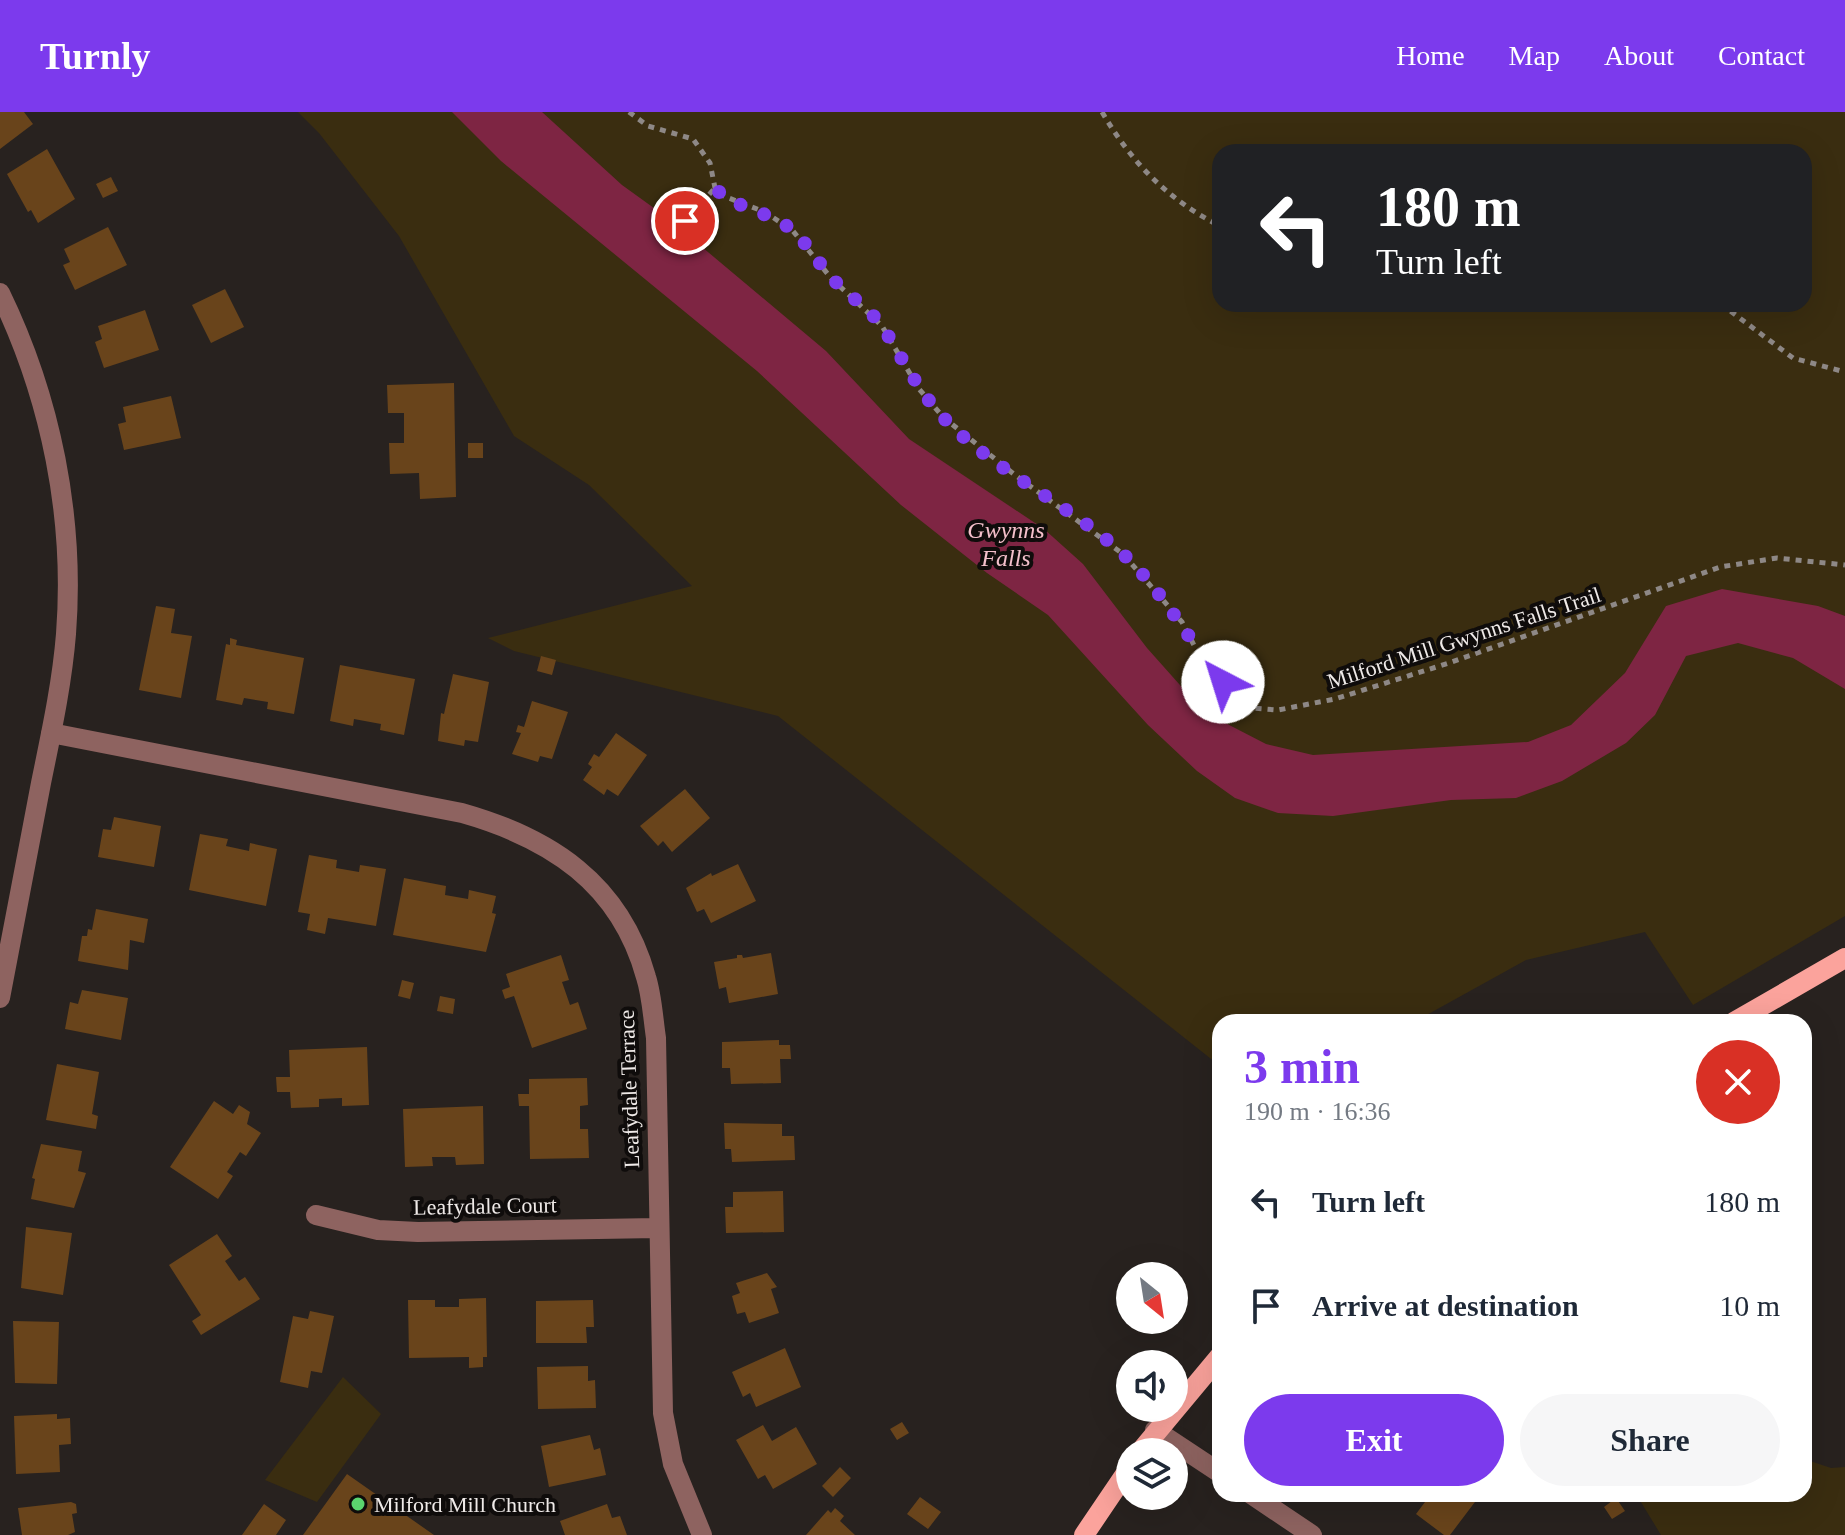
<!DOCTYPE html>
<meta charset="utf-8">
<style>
body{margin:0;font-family:"Times New Roman",serif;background:#f6f6f7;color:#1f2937;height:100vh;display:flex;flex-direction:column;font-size:30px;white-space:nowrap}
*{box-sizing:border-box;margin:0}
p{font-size:26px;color:#747a83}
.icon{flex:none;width:44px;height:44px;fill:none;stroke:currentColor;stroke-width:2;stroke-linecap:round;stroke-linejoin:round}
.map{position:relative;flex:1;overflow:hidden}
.drawer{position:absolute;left:1212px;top:902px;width:600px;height:488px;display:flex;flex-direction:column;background:#fff;border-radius:24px;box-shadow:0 8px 32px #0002}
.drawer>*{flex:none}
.banner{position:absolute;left:1212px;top:32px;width:600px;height:168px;border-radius:24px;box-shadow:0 8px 32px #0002;background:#202124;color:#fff;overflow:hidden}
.needle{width:52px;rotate:150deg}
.controls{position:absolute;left:1116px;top:1150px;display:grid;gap:16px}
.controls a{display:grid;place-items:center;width:72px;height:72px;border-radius:50%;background:#fff;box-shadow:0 8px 32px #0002;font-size:40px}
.pin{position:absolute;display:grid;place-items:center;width:68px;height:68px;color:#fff;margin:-34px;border:4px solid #fff;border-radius:50%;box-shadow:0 2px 8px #0007}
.me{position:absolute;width:88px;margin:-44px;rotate:320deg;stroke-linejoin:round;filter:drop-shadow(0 0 6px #0008)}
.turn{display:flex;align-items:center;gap:28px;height:168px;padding:0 32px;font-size:36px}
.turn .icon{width:104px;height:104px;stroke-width:2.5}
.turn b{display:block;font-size:56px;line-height:68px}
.round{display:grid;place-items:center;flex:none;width:84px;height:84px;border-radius:42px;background:#f6f6f7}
.overview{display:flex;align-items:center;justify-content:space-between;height:136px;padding:0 32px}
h1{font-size:48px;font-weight:700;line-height:60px;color:#7c3aed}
.action{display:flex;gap:16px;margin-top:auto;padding:16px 32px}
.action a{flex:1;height:92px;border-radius:48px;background:#7c3aed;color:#fff;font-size:32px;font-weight:700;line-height:92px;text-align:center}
.action a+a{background:#f6f6f7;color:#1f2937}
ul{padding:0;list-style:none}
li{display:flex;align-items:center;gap:24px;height:104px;padding:0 32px}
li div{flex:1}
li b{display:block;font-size:30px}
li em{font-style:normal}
header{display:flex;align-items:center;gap:48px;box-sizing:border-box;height:112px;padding:0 40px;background:#7c3aed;color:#fff}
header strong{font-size:38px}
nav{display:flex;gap:44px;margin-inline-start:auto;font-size:28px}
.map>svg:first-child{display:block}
.green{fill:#3a2d10;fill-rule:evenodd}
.water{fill:#7e2543}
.building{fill:#69441b}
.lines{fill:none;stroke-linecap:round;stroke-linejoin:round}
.path{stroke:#8e8886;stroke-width:5;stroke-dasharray:6 6;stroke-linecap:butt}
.minor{stroke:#8e6360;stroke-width:20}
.major{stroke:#fba39c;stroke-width:20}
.route{stroke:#7c3aed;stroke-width:14;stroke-dasharray:0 25.2}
.poi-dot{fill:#5bd56e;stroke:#0f0c0b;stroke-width:3}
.labels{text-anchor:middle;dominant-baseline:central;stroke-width:8;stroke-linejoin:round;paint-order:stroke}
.street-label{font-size:22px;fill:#efeae8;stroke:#0f0c0b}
.poi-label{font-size:22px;fill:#efeae8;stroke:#0f0c0b;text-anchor:start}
.water-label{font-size:24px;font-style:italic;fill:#f4c0cb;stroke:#0f0c0b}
</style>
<header>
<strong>Turnly</strong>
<nav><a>Home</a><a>Map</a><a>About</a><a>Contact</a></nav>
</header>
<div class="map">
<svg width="1845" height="1423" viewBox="0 0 1845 1423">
<rect width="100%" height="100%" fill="#28221f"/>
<path class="green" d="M298 0H1845V804L1693 893 1645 820 1526 848 1414 910H1220V954L778 604 514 539 488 526 692 474 589 373 514 324 399 124 319 21ZM1220 40H1804V192H1220Z
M343 1265 381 1302 317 1390 265 1368Z
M1804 1347 1831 1356 1845 1355V1423H1661L1636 1382H1804Z"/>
<path class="water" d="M452 0H542L622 73 665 104 826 239 909 327 1044 417 1083 452 1147 536 1204 600 1266 632 1313 643 1528 630 1571 613 1625 561 1666 494 1722 477 1818 494 1845 504V577L1793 546 1738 531 1686 544 1655 603 1626 631 1562 669 1516 686 1451 688 1333 704 1278 701 1235 686 1197 659 1148 613 1048 503 987 461 901 393 757 259 501 49Z"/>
<path class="building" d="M0 0H24L33 12 0 37Z
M47 37 75 87 38 111 31 98 28 100 7 62Z
M111 65 118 79 103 86 96 72Z
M108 115 127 153 75 178 63 153 70 150 64 137Z
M225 177 244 215 211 231 192 193Z
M145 198 159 238 104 256 95 230 102 227 98 214Z
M454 271 456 385 420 387 419 361 390 362 389 331H404V301H388L387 273Z
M171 284 181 326 124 338 118 312 126 310 123 295Z
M468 331H483V346H468Z
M156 494 175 497 171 521 192 524 181 586 139 578Z
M230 526 237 528 236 533 304 546 294 602 267 597 268 590 244 586 242 593 216 588 226 532 230 533Z
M541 544 556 548 552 563 537 559Z
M340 553 415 567 404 623 380 618 381 612 354 607 353 614 330 609Z
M453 562 489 570 478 630 465 628 464 634 438 629 441 601 444 602Z
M532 589 568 600 552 647 540 644 538 650 512 642 521 621 516 620 518 613 524 615Z
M616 621 647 643 618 684 607 677 604 683 583 668 592 655 588 652 594 642 599 645Z
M685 677 710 706 672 740 663 729 658 734 640 714Z
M114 705 161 714 154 755 98 745 103 717 111 718Z
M200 722 228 727 226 734 249 739 250 731 277 737 266 794 189 778Z
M309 743 337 748 336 756 359 760 360 753 386 757 376 814 328 806 325 822 307 818 310 802 298 800Z
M738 752 756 789 711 811 704 797 697 800 686 776 711 761 712 764Z
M404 766 446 774 445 783 468 787 469 778 496 784 492 801 496 802 486 840 393 823Z
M96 797 148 807 144 831 130 828 128 858 78 849 82 824H87L88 817 92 818Z
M771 841 778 882 729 891 726 875 719 877 714 850 737 846V843H742L743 846Z
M561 843 569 868 562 870 570 893 578 890 587 917 532 936 514 884 505 887 502 878 510 875 506 862Z
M402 868 414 871 410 887 398 884Z
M82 878 128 886 121 928 65 917 70 890 78 892Z
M440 884 455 887 453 902 437 899Z
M779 928V933H790L791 947H780L781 971 731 972 730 956H722V930Z
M367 935 369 993 342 994V986L319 987V995L291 996 290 980H277L276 965H290L289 938Z
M57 952 99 960 92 1002 98 1004 96 1017 46 1008Z
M587 966 588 993 580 994V1017H588L589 1046 530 1047 529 994H519L518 982H529V967Z
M214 989 233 1002 239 993 250 1000 247 1012 261 1021 246 1044 240 1040 227 1060 233 1064 218 1087 170 1055Z
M483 994 484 1052 456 1053 455 1045H432L433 1054 405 1055 403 997Z
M724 1011 782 1012V1024H794L795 1048 732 1050 731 1037H725Z
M41 1032 82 1039 78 1059 86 1061 74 1096 31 1087 35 1067 32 1066Z
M783 1079 784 1120 726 1121 725 1095H733V1080Z
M26 1115 72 1121 63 1183 21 1176Z
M217 1122 232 1144 225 1149 239 1169 245 1165 260 1187 201 1223 192 1209 201 1203 169 1153Z
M767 1161 777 1175 771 1177 779 1201 749 1211 745 1200 737 1202 732 1184 740 1181 736 1171Z
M486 1186 487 1245H483V1255L469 1256V1245L409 1246 408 1188H435V1195H459V1187Z
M593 1188 594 1215H586L587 1231H536V1189Z
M310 1199 334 1204 322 1261 311 1259 308 1276 280 1270 293 1204 308 1207Z
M13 1209 59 1210 57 1272 15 1271Z
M785 1236 801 1275 756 1295 750 1281 743 1285 732 1260Z
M588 1254V1269L595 1268 596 1296 538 1297 537 1255Z
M57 1302V1307L70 1306 71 1332 59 1333 60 1360 16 1362 14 1304Z
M902 1310 909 1321 897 1328 890 1317Z
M763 1313 772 1329 796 1315 817 1352 773 1377 765 1363 758 1367 736 1328Z
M590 1323 594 1338 600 1336 606 1363 549 1375 541 1334Z
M840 1355 851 1366 833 1385 822 1374Z
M347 1362 434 1423H303Z
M1431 1382H1444L1451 1387 1455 1382H1481L1450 1423H1444L1416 1402Z
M920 1385 941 1400 928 1417 907 1402Z
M1616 1386 1625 1399 1612 1407 1604 1395Z
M71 1390 76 1392 77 1401 72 1402 75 1420 68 1423H22L18 1396Z
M264 1392 286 1408 276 1423H242Z
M607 1392 612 1406 620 1404 627 1423H565L560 1409Z
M835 1396 844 1404 840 1409 855 1423H806L828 1398 831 1401Z"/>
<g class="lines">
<path class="path" d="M629 0 648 14 693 27 710 51 715 76 721 83 765 100 793 119 831 166 882 214 919 277 943 305 1015 363 1123 442 1182 510 1198 541 1238 585 1252 596 1278 598 1335 587 1449 551 1720 455 1777 446 1845 453
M1102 0C1132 51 1167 87 1220 114
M685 109 715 76
M1721 192 1793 246 1845 260"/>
<path class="minor" d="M0 181C51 286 75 405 66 522 62 572 51 622 41 671 27 743 14 814 0 886
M51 621 462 701C550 726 620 771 646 865 652 884 653 906 656 926L663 1301 673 1352 702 1423
M316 1103 378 1118 418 1120 657 1116
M1155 1318 1220 1361
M1251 1382 1312 1423"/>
<path class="major" d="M1734 910 1845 846
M1140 1340 1220 1244
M1084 1423 1130 1355"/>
</g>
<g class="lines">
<path class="route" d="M685 109 715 76C734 97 771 99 793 119 808 132 818 151 832 166 847 183 871 197 884 217 902 246 917 276 940 302 992 359 1067 390 1123 442 1164 480 1188 528 1223 570"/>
</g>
<circle class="poi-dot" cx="358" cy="1392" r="8"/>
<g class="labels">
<g class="street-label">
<text transform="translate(1464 526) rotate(-18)">Milford Mill Gwynns Falls Trail</text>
<text transform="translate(629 977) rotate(-92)">Leafydale Terrace</text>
<text transform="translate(485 1094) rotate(-1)">Leafydale Court</text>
</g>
<g class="poi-label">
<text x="374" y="1392">Milford Mill Church</text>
</g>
<g class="water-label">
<text x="1006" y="418">Gwynns<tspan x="1006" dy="28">Falls</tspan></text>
</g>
</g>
</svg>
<div class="controls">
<a><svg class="needle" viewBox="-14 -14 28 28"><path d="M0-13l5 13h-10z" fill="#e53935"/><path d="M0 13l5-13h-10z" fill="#747a83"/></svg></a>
<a><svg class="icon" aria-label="sound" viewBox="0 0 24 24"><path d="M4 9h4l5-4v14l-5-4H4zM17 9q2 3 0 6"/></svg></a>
<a><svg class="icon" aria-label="layers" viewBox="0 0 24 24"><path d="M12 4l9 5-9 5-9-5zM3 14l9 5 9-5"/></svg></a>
</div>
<div class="pin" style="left:685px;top:109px;background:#d93025"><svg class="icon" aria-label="arrive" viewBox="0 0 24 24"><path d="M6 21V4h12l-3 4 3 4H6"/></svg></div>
<svg class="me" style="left:1223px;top:570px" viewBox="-20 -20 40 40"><circle r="19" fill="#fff"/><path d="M0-13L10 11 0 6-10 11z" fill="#7c3aed"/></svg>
<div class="banner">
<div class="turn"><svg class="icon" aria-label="left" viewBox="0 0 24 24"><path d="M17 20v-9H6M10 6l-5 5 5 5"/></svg><div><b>180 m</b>Turn left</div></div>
</div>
<section class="drawer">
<div class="overview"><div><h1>3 min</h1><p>190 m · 16:36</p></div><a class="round" style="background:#d93025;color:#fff"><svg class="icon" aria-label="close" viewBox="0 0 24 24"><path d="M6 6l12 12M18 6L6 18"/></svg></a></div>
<ul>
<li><svg class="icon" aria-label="left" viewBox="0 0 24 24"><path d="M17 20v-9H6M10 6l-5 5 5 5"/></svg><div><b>Turn left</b></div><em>180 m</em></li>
<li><svg class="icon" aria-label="arrive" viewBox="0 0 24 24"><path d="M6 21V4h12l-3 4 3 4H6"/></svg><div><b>Arrive at destination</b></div><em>10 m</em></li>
</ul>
<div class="action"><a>Exit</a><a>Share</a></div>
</section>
</div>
